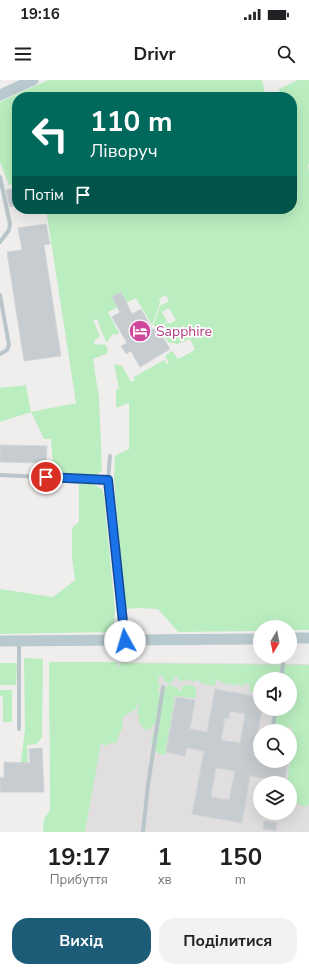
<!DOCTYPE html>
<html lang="uk">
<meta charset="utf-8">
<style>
body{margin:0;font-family:"Nunito Sans",sans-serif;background:#f2f2f2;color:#202124;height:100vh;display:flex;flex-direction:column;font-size:15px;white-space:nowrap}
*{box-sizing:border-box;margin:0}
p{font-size:13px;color:#757577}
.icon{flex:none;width:22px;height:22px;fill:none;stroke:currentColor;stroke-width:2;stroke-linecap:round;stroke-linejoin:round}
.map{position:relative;height:752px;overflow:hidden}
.panel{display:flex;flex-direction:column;background:#fff;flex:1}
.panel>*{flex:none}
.hud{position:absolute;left:12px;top:12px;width:285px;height:122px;border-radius:16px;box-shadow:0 4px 16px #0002;background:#00695c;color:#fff;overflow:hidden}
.needle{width:26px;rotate:190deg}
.tools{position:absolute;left:253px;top:540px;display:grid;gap:8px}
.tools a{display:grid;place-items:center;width:44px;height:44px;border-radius:50%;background:#fff;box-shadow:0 4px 16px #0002;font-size:20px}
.pin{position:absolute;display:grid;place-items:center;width:34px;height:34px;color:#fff;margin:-17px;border:2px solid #fff;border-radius:50%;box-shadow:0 1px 4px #0007}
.me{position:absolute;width:44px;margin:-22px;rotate:354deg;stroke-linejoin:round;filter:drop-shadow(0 0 3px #0008)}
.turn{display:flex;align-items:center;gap:14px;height:84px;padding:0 12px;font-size:18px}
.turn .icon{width:52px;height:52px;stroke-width:2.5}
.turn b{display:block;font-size:28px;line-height:34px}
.then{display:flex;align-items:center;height:38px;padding:0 12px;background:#0003;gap:8px;font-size:15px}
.eta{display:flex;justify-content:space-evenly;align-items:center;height:68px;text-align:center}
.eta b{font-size:24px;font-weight:700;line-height:28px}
.action{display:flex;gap:8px;margin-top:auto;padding:8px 12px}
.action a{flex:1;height:46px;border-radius:16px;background:#1d5c77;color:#fff;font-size:16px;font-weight:700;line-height:46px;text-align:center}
.action a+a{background:#f2f2f2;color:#202124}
.status{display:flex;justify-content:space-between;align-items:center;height:28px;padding:0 20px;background:#fff;direction:ltr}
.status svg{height:11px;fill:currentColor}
header{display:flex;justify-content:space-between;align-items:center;height:52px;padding:0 12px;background:#fff;font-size:18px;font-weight:700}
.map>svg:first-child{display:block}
.education{fill:#e1dedf;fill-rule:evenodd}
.green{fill:#baeec0}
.building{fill:#c7ccd0;stroke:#d1d5d9;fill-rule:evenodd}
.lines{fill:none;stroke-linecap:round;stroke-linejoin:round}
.lane{stroke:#b8c6ca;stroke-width:4}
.secondary{stroke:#b8cacf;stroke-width:11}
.route-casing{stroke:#114b97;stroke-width:10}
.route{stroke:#1a73e8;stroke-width:7}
.labels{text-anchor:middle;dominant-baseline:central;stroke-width:3.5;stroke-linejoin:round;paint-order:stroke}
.hotel-label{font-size:14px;fill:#b23c85;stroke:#fff;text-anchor:start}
</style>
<div class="status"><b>19:16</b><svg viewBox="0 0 49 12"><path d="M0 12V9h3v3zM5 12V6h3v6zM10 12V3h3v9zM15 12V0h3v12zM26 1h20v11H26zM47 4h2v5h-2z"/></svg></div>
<header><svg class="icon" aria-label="menu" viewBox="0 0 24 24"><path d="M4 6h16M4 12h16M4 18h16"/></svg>Drivr<svg class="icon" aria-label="search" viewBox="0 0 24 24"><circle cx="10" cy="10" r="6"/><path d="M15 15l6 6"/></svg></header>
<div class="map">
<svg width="309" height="752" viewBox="0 0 309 752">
<rect width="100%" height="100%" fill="#f0eded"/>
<path class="education" d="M118 582 309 584V752H85L101 660ZM260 599H290V629H260ZM260 651H290V681H260ZM260 703H290V733H260Z"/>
<path class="green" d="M48 0H262L266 17H17V104L9 105 0 82V22Z
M298 0H309V84L308 85 309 91V550H290V547H260V551L178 552 158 529 140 528 125 529 114 400 115 376 129 369V323L116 328V310L119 309 114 284 122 286 131 302 135 300 134 297 164 280 167 284 169 283 165 276 172 271 178 279 195 270 190 259 177 264 168 262 164 256 177 253 178 255 186 252 183 246 176 249 177 252 163 255 160 248 168 242 169 244 176 240 169 228 162 232 167 241 159 248 153 245 161 224 162 225 169 221 166 215 159 219 160 223 152 245 136 218 108 232 119 253 116 255 115 254 112 255 107 262 105 260C104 254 102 253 100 248 99 244 99 242 97 239L93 240 100 256 95 260 94 264 106 265 108 271 106 274 93 279 99 318 102 390 97 395 64 393 56 385 53 384 51 359H44L31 332 0 342V308L26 305 31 332 76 323 46 129H292V17H280L279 9Z
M90 403 102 409 104 416 115 530 114 548 109 552 0 554V509L53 517 75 500 72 477V448L79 442V404Z
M24 578 43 579 42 657 37 664 27 665 28 685 20 689 25 649Z
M49 582H118L117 588 121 583 309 585V724L306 727 296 723 294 713 290 711V703H287L290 681V670L296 665 293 660C294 656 293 649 290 646L285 651 278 647 277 651H269L274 629H290V599H260V613H256L255 611 253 612 249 611 250 605 244 603 242 607 237 603 235 606 228 603 225 604 216 599 214 600 216 601 215 606C208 605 203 604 197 600L193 602 186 599 184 601H180L176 596 171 603 165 602 162 595 159 596 158 602 160 606 158 611 160 615 167 606 169 604 179 609 180 612 184 605H192L196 608V618H194L175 616 165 675C157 675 154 670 151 663L153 653 160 648 153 644 152 648 145 650 138 640 140 636 137 634 139 627V621L136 629 124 636 122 641 123 648 119 653V657L116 663H110L106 666 101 663 85 752H43L44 739 50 730Z
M0 583H17L16 605H0Z
M0 610H12V642H3V617L0 616Z"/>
<path class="building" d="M17 108V125L10 127 6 110Z
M46 144 50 164 44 165 61 276 24 281 7 172 22 170 18 148Z
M121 212 132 234 141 229 153 250 157 248 170 269 140 287 131 271 126 274 121 266 127 263 112 237 120 232 112 217Z
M0 365 47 366 46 383 0 382Z
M215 609 260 617V629H262L254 676 260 677V681H288L284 703H265L266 699 250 696 242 743 192 734 204 671 187 668 185 676 166 672 176 617 195 620 190 649 207 652ZM230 631 245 634 240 663 221 660 225 638 229 639ZM216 688 235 691 229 720 211 717Z
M42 668 44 712H0V697L4 698V682L30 683 29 669Z
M264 741 277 743 276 751 263 749Z"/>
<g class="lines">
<path class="lane" d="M0 97 10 144 9 150 0 162
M0 215 9 265 7 270 0 274
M110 376 108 400 125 559
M0 395 108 400
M281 599 283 584V577
M19 649V562
M272 651 276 629
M143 752 148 705 163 607"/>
<path class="secondary" d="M0 15 33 0
M290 558H309
M0 561 260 559"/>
</g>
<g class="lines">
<g class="route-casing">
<path id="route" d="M46 397 108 400 125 561"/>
</g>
<use href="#route" class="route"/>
</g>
<defs>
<g id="hotel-disc" transform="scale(1.15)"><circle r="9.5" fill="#d1479c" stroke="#fff"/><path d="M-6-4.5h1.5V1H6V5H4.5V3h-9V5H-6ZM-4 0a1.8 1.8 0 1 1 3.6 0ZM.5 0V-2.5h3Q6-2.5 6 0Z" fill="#fff"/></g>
</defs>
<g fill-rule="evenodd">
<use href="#hotel-disc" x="140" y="251"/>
</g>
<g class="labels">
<g class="hotel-label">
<text x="156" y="251">Sapphire</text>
</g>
</g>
</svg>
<div class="tools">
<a><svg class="needle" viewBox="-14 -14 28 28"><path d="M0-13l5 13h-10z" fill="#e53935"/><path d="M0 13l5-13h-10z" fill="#757577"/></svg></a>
<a><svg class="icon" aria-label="sound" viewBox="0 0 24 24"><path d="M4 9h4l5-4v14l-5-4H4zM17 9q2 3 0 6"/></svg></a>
<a><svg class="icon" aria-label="search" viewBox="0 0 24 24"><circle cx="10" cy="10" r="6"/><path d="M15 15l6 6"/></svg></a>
<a><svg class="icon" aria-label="layers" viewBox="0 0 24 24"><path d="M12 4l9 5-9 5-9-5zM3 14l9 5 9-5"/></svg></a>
</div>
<div class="pin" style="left:46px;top:397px;background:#d93025"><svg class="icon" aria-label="arrive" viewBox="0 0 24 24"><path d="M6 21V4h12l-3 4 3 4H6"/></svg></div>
<svg class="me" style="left:125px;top:561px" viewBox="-20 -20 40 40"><circle r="19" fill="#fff"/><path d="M0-13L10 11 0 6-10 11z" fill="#1a73e8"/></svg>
<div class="hud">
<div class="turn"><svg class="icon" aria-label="left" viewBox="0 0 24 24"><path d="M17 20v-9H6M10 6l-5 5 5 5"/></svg><div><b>110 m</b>Ліворуч</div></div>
<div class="then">Потім<svg class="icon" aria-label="arrive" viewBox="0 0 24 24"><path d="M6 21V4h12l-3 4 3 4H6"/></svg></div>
</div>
</div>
<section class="panel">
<div class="eta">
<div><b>19:17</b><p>Прибуття</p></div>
<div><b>1</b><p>хв</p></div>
<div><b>150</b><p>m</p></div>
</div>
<div class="action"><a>Вихід</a><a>Поділитися</a></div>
</section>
